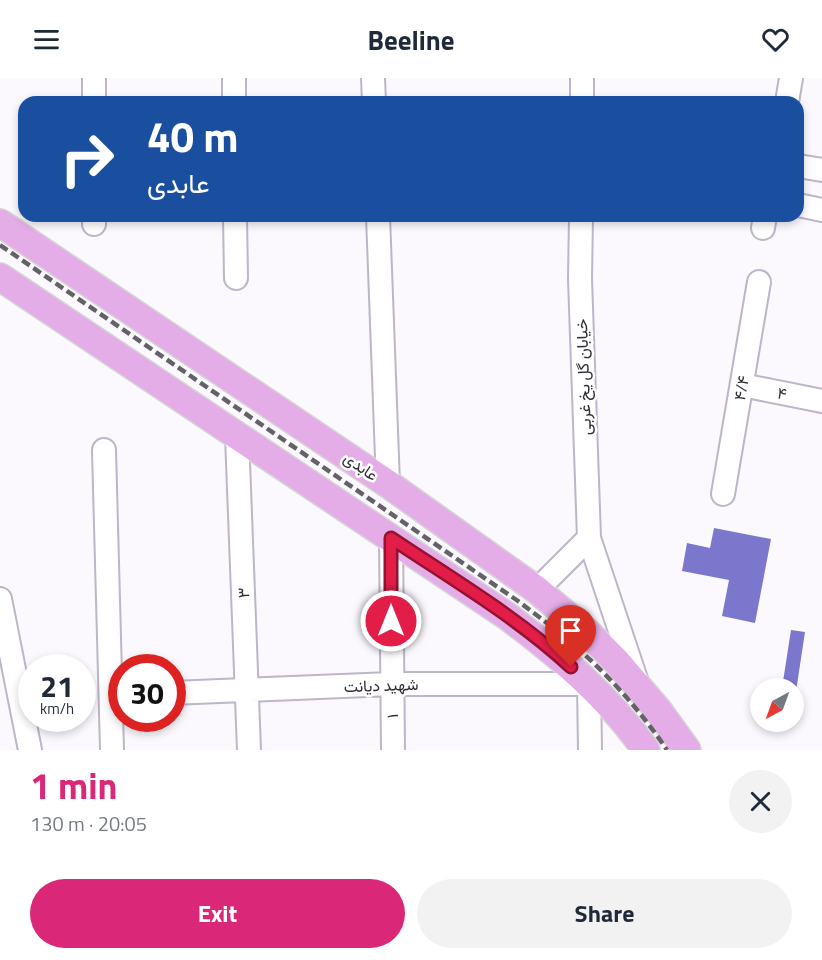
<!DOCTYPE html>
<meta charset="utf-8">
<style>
body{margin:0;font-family:"Titillium Web",Vazirmatn,sans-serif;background:#f2f2f3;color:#1f2937;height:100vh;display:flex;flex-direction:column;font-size:22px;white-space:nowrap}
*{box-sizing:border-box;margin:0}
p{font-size:20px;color:#747a83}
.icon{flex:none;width:33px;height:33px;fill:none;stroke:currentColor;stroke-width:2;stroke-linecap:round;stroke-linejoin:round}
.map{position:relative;height:672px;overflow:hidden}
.drawer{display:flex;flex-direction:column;background:#fff;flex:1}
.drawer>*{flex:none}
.guide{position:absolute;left:18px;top:18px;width:786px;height:126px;border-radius:18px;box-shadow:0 3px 9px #0003;background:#1a4fa0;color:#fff;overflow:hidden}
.needle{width:39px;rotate:221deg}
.buttons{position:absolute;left:750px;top:600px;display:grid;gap:12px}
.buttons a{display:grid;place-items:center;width:54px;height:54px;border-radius:50%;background:#fff;box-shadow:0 3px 9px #0003;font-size:30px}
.speed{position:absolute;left:18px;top:576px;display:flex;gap:12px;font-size:30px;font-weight:700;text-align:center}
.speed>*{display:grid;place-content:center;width:78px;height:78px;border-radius:50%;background:#fff;box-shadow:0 3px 9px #0003;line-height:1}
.speed small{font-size:15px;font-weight:400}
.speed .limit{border:9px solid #d22;background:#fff;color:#111}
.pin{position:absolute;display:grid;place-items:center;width:51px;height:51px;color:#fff;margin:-62px -26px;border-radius:50% 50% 50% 0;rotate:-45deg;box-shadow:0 0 6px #0007}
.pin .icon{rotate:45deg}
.me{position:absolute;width:66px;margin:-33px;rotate:0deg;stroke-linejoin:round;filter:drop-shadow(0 0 4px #0008)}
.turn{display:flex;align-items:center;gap:21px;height:126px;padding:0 30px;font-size:27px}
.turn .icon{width:78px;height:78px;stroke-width:2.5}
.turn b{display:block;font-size:42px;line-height:51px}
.round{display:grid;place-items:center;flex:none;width:63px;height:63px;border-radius:32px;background:#f2f2f3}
.headline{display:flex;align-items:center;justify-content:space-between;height:102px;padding:0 30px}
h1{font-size:36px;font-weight:700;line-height:45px;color:#db2777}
.button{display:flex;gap:12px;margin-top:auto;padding:12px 30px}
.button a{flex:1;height:69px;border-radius:36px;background:#db2777;color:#fff;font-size:24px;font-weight:700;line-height:69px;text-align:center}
.button a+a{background:#f2f2f3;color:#1f2937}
header{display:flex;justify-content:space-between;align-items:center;height:78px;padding:0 30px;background:#fff;font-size:27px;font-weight:700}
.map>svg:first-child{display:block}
.building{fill:#7a77cd}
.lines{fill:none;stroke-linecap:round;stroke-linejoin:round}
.minor-casing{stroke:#beb5ca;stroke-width:26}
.major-casing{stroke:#d6d5d6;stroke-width:30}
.minor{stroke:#fff;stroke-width:22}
.major{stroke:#e5ade7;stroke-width:27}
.rail{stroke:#656168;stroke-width:4.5;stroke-dasharray:9 4.5;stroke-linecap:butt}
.route-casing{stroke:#92132f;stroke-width:15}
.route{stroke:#e11d48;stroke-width:10}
.labels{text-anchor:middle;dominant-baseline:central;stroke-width:5;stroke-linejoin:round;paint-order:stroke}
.street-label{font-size:16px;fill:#302c34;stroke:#fff}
</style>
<header><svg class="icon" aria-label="menu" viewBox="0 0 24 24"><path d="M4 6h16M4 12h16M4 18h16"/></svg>Beeline<svg class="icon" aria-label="heart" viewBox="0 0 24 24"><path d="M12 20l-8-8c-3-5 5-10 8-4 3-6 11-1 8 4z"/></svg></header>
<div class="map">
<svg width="822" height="672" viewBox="0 0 822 672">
<rect width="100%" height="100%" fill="#fbf9fd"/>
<path class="building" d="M714 450 771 461 755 545 722 538 729 502 682 493 687 465 710 470Z
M791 552 805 554 795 620H794V610H782Z"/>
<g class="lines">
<g class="minor-casing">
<path id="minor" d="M234 0V24
M373 0 374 24
M94 24V0
M582 24V0
M787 24 791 0
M798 88 822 92
M798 127 822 132
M235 138 236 200
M378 138 388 406
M581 138 580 201 589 460
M94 146V138
M763 150 765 138
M742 307 822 323
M237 358 249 672
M104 372 112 672
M723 416 759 204
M391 460 393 672
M537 512 589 460 637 604
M0 521 30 672
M172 615 391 606H589L590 672"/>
</g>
<g class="major-casing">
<path id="major" d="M0 145 388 406 537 512 588 555 616 583 658 632 687 672
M0 199 507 538C560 578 607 617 646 672"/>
</g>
<use href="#minor" class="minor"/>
<use href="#major" class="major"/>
<path class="rail" d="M0 167 518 523C535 536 553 549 569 563 605 593 641 633 667 672"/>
</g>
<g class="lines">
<g class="route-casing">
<path id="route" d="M391 543V460C452 501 517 539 571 589"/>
</g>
<use href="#route" class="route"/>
</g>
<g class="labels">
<g class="street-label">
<text transform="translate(583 299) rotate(-92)">خیابان گل یخ غربی</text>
<text transform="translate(741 310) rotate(-80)">۴/۴</text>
<text transform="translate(782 315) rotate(11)">۴</text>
<text transform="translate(361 388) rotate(34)">عابدی</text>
<text transform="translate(243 515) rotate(-92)">۳</text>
<text transform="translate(381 607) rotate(-2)">شهید دیانت</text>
<text transform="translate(392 638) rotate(-91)">۱</text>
</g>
</g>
</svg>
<div class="buttons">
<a><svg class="needle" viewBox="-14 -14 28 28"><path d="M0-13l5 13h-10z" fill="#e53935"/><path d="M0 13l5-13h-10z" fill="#747a83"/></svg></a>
</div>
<div class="speed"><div>21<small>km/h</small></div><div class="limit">30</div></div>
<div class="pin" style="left:571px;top:589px;background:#d93025"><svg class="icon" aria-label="arrive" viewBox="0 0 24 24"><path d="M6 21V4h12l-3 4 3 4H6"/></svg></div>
<svg class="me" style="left:391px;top:543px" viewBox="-20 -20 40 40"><circle r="17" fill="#e11d48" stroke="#fff" stroke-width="3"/><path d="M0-11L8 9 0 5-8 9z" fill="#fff"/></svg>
<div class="guide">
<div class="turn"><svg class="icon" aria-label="right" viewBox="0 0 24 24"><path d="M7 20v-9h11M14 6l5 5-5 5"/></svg><div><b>40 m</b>عابدی</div></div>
</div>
</div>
<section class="drawer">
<div class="headline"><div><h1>1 min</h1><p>130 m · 20:05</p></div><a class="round"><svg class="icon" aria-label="close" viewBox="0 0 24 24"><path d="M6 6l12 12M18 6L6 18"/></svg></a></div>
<div class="button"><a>Exit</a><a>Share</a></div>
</section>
